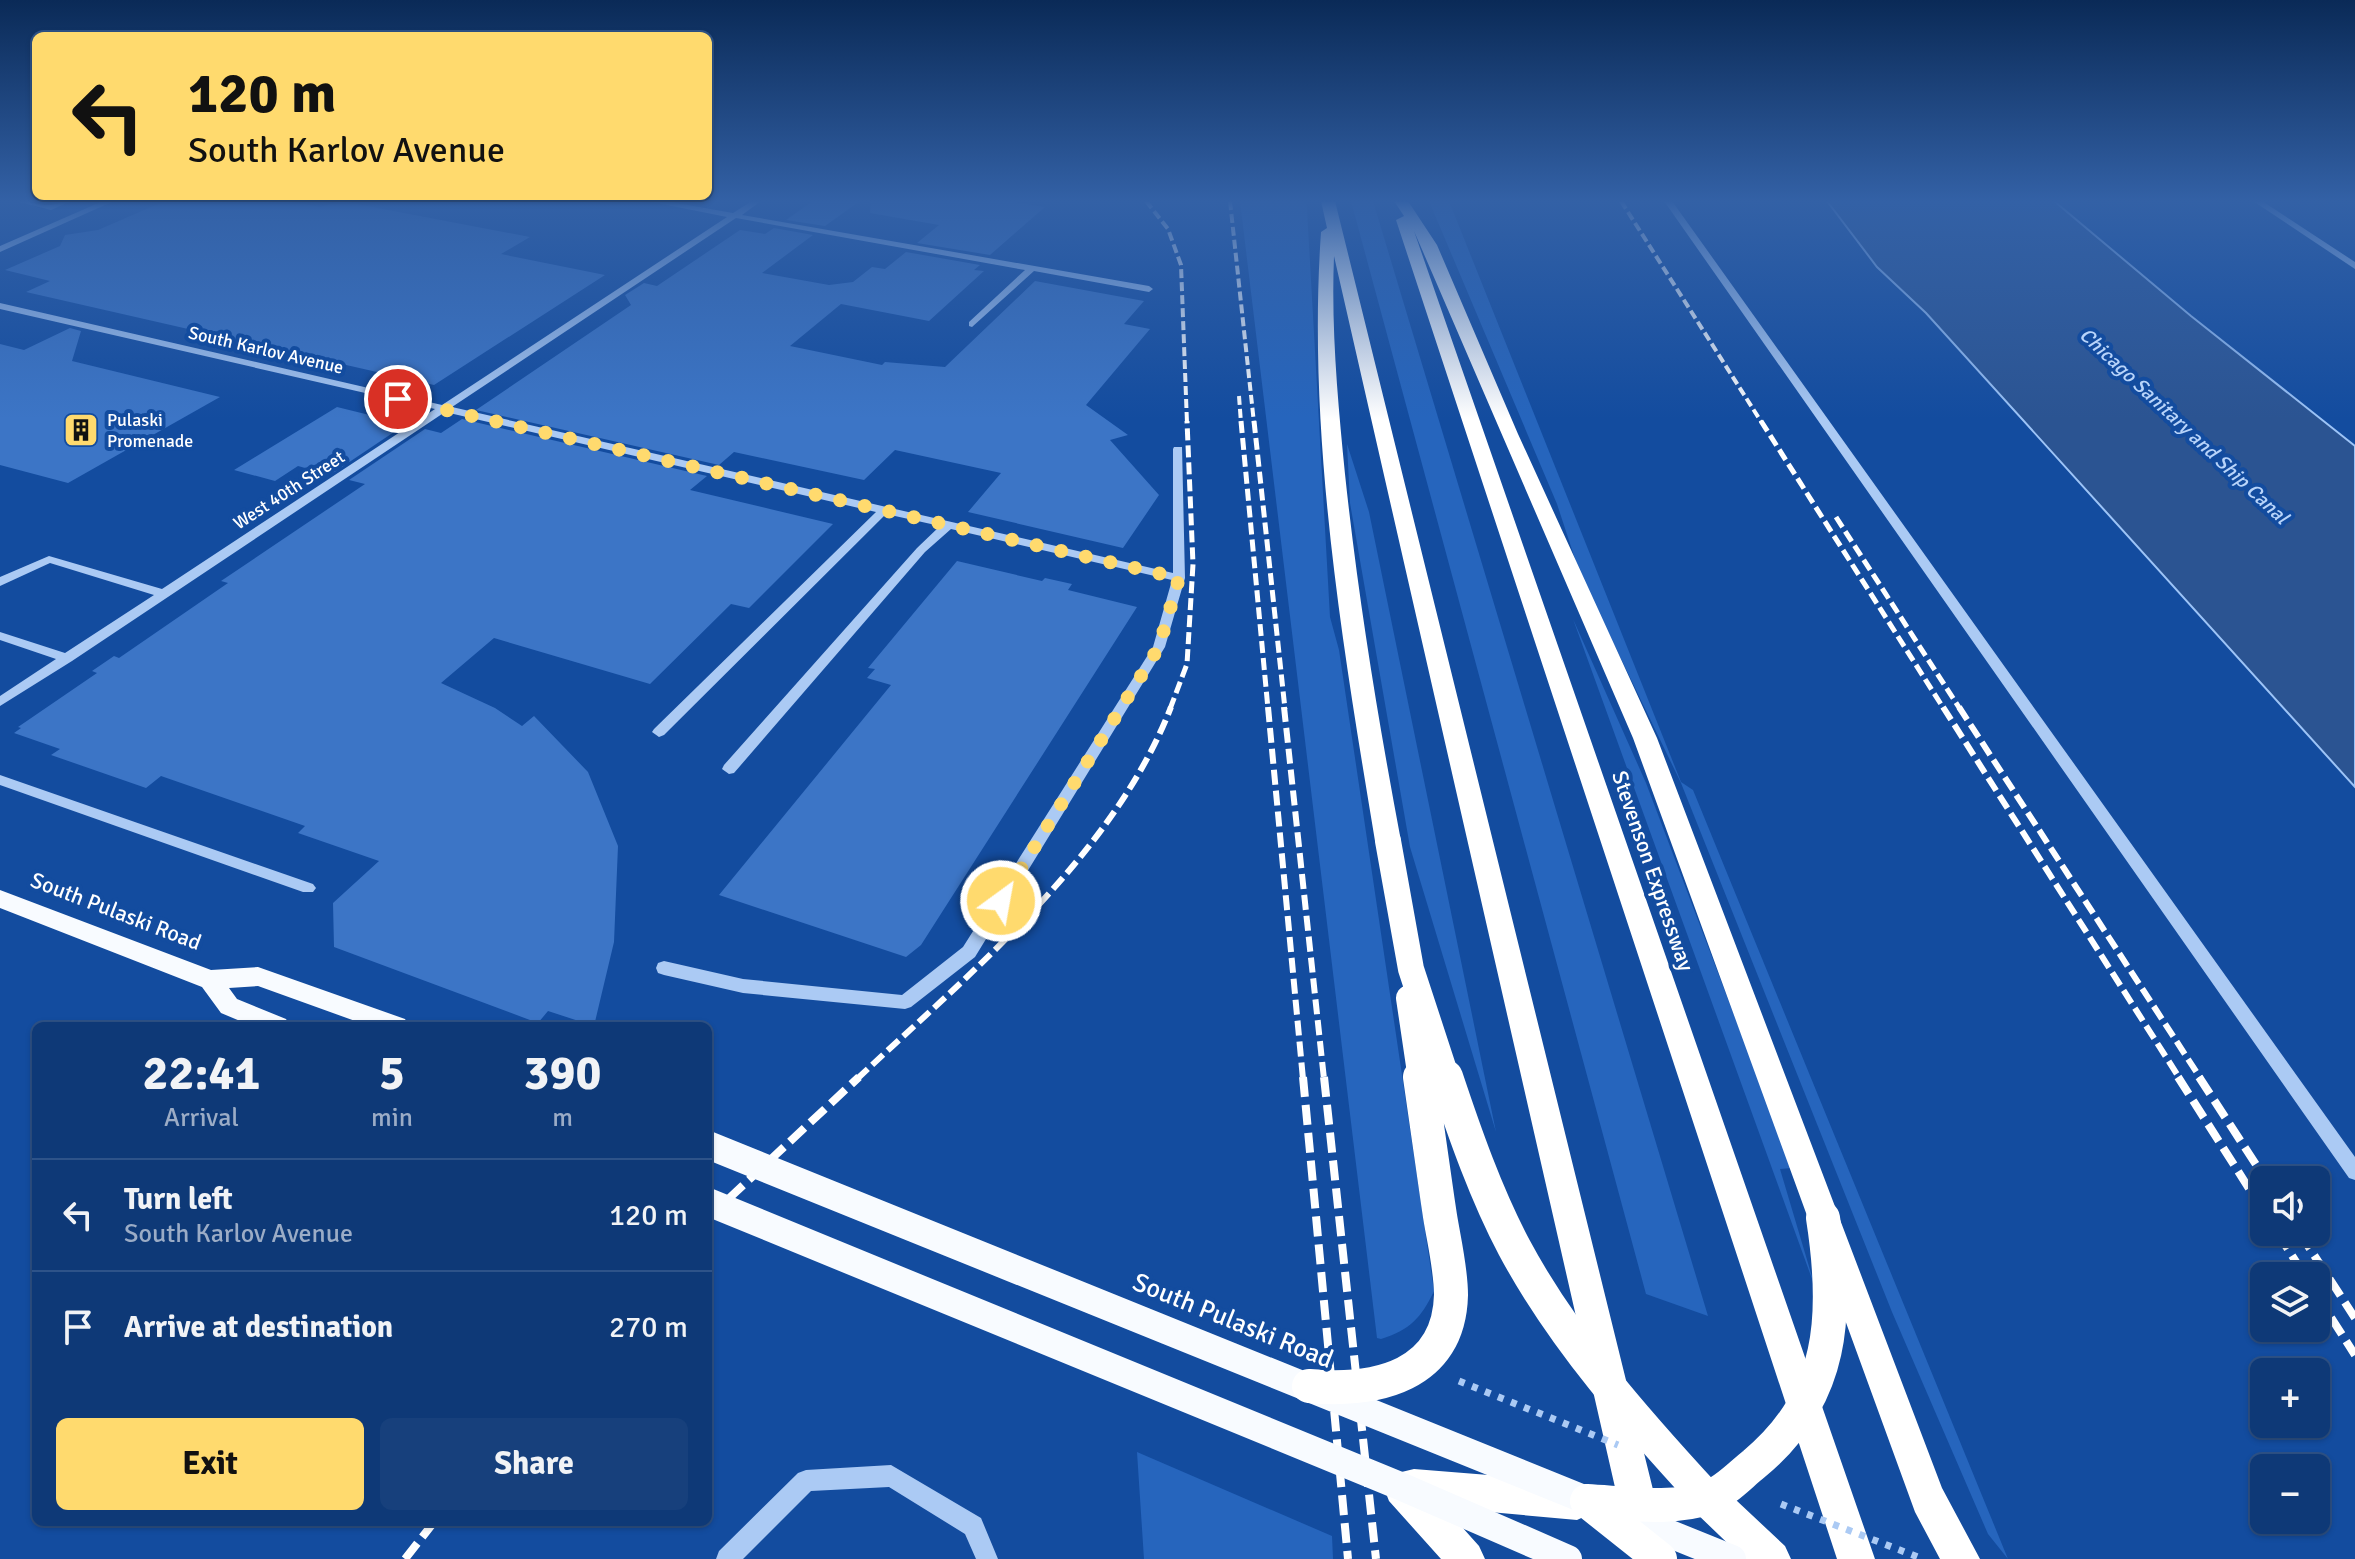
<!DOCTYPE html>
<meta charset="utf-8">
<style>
body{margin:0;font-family:Signika,sans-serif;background:#17407c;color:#f1f3f6;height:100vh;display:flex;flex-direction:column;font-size:30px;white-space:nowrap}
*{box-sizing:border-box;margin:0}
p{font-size:26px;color:#9bacc6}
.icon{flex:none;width:44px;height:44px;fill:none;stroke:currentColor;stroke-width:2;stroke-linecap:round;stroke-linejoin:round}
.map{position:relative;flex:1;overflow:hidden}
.side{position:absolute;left:32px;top:1022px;width:680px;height:504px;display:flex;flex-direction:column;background:#0e3977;border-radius:12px;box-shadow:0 2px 6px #0004,0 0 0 2px #2e5389}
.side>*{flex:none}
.top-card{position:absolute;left:32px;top:32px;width:680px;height:168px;border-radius:12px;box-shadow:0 2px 6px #0004,0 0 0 2px #2e5389;background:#ffda6e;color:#111;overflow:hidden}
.buttons{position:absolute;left:2250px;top:1166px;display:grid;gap:16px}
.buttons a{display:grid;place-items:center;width:80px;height:80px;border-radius:12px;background:#0e3977;box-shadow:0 2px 6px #0004,0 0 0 2px #2e5389;font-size:40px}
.pin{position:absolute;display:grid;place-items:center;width:68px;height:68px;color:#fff;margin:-34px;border:4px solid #fff;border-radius:50%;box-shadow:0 2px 8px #0007}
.me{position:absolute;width:88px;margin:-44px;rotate:32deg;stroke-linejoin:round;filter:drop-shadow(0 0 6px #0008)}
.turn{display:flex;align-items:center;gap:28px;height:168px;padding:0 24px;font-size:36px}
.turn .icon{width:104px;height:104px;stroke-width:2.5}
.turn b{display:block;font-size:56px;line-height:68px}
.eta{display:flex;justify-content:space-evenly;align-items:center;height:136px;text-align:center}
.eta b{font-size:48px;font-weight:700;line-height:56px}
.button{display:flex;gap:16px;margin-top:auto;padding:16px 24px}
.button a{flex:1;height:92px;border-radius:12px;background:#ffda6e;color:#111;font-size:32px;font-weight:700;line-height:92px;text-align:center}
.button a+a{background:#17407c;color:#f1f3f6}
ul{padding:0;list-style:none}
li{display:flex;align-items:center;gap:24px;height:112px;padding:0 24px;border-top:2px solid #2e5389}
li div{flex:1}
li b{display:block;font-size:30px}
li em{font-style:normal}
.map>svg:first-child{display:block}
.green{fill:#2665bd}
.water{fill:#2b5492;stroke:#9dc4f7;stroke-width:2}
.building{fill:#3c75c6}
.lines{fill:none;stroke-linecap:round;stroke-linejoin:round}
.minor{fill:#abcaf4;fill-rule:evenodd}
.major{fill:#f8fbff;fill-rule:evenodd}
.highway{fill:#fff;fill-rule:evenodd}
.rail-far3{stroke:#fff;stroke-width:4;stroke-dasharray:9 4;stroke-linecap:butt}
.rail-far2{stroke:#fff;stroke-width:5;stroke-dasharray:12 5;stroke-linecap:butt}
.rail-far1{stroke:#fff;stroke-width:6;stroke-dasharray:15 6;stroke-linecap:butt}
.rail{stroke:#fff;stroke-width:8;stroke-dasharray:20 8;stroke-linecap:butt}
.path-bridge{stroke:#abcaf4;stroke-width:7;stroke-dasharray:6 8;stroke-linecap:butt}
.major-bridge{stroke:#f8fbff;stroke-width:28}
.highway-bridge-far1{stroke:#fff;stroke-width:26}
.highway-bridge{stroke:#fff;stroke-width:34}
.route{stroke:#ffda6e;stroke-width:14;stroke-dasharray:0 25.2}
.labels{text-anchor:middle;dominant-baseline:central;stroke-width:8;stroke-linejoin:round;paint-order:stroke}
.far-street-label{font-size:18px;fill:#fff;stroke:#134c9f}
.far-poi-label{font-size:18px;fill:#fff;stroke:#134c9f;text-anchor:start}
.far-water-label{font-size:20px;font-style:italic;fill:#b8d4fa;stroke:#134c9f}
.street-label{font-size:22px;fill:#fff;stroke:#134c9f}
.near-street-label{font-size:26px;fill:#fff;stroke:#134c9f}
</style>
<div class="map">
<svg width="2355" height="1559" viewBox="0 0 2355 1559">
<rect width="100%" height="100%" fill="#134c9f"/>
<path class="green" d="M1240 201H1306L1307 209 1330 617 1339 650 1434 1291C1421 1318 1410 1330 1381 1339L1377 1338Z
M1351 201H1373L1708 1316 1646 1294Z
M1429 201H1449L1681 782 1693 790 2008 1559 1988 1534 1892 1312 1681 783 1580 574 1557 504Z
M1347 444 1369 512 1496 1132 1410 847 1350 503Z
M1573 619 1646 783 1792 1168 1780 1169 1816 1290Z
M1137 1452 1332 1536 1333 1559H1144Z"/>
<path class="water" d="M1827 201H2054L2191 316 2355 446V787L1926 313 1877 267Z"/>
<path class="building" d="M165 201H288L320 207 341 201 530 237 501 254 605 275 434 385 26 292 50 281 5 270 60 246 65 235 98 230Z
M813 201H860L825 226 786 220Z
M871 201H1007L1045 207 990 255 917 243 939 225 870 213Z
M774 228 813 235 762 273 829 285 853 282 872 267 885 269 906 252 980 265 974 270 984 271 929 321 841 304 790 346 882 365 885 362 945 367 1035 281 1144 301 1124 324 1150 329 1086 405 1128 435 1110 440 1159 495 1123 548 968 512 1001 473 895 450 864 480 734 452 719 465 476 410 631 305 625 295 644 283 657 286 740 230 765 234Z
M70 328 81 331 72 361 220 397 68 483 0 465V344L24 350Z
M337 407 406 424 330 475 298 466 275 481 234 470Z
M462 419 707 476 690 490 833 524 749 608 731 604 650 684 494 638 441 683 495 708 522 726 534 716 588 772 618 846 614 942 594 1026 548 1011 538 1023 334 947 333 903 379 861 298 833 305 826 161 776 146 788 51 755 60 749 14 733 21 728 18 727 97 673 92 671 114 656 119 658 228 583 221 581 365 484 349 480 425 429 441 433Z
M957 561 1042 581 1045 578 1072 584 1068 590 1137 607 921 945 906 957 719 895 891 685 867 678 875 669 868 668Z"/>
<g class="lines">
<path class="minor" d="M16 201C27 201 42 206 51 205 58 204 63 201 71 201L51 210Z
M103 201H114L0 252V246Z
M647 201H665L733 213 752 201H761L742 215 1149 286 1153 289 1149 292 1034 271 972 327 969 326V322L1025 270 736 218 452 407 1173 573V449L1174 447H1182L1185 578 1165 647 975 957 911 1007 905 1009 743 993 664 975 658 973 656 968 658 963 664 961 743 979 902 995 963 947 1153 647 1172 580 951 529 925 552 734 773 729 774 722 769 724 765 917 548 940 526 886 514 664 735 659 737 652 732 654 729 876 512 445 412 72 661 0 706V696L56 659 0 640V632L65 653 154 595 50 563 0 586V577L49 556 162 589 435 409 0 309V303L442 405 727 217Z
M1664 201H1672L2355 1157V1180L2349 1178Z
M2253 201H2262L2355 262V269Z
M0 775 313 884 316 888 313 892H303L0 785Z
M891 1465 981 1518 998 1559H976L965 1534 889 1487 811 1491 743 1559H716L719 1551 798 1473 806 1470Z"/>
<path class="major" d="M0 890 211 970 258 967 405 1019 409 1026H369L258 986 229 988 237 999 286 1019 290 1026H252L221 1013 202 987 0 908Z"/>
<path class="highway" d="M1321 201H1335L1660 1518 1654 1531 1641 1537 1628 1531 1622 1518 1334 256C1331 329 1338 402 1345 474 1358 597 1378 719 1401 841L1397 848H1379L1375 841C1342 642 1307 434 1321 232L1327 228Z
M1394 201H1408L1437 245 1518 434 1657 738 1942 1488 1980 1559H1940L1915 1512 1633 738 1414 231 1875 1559H1837L1396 220 1404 216Z
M1414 1469 1577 1482 1590 1488 1596 1501 1590 1514 1577 1520 1445 1508 1479 1546 1485 1559H1441L1389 1501 1384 1488 1389 1475Z
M1707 1479 1720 1485 1785 1546 1791 1559H1744L1694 1511 1688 1498 1694 1485Z"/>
<path class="rail-far3" d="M1146 201 1168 229 1181 265 1187 423
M1230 201 1254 423
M1621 201 1762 423
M1239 396 1241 423"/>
<path class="rail-far2" d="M1241 421 1268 709
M1254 421 1285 709
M1761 421 1944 709
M1836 517 1960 709
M1170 709 1187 664 1193 564 1187 421"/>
<path class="rail-far1" d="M1268 707 1303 1079
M1284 707 1324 1079
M1943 707 2180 1079
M1959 707 2201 1079
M857 1079C971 972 1113 856 1171 707"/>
<path class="rail" d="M1303 1077 1348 1559
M1324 1077 1376 1559
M2178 1077 2264 1212
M2199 1077 2266 1180
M708 1218 859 1077
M2277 1232 2305 1276
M2299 1232 2355 1318
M2316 1294 2355 1355
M405 1559 434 1522"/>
<path class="path-bridge" d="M1459 1381 1618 1445
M1781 1504 1923 1559"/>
<path class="major-bridge" d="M708 1145 1732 1559
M708 1202 1400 1486 1568 1559"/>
<path class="highway-bridge-far1" d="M1388 841 1411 969 1447 1079
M1409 998 1421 1079"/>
<path class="highway-bridge" d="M1446 1077C1465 1134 1486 1194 1514 1247 1563 1339 1637 1422 1707 1498
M1309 1386C1377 1392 1449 1376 1451 1295 1451 1269 1444 1241 1440 1216 1433 1170 1427 1124 1420 1077
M1587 1501C1625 1503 1673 1511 1709 1497 1726 1491 1740 1475 1754 1464 1835 1397 1838 1314 1823 1218
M1587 1501 1660 1559"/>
</g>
<linearGradient id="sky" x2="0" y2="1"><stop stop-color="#0a2a57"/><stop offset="0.48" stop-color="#3361a6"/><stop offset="1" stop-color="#3361a6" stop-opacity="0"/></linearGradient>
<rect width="2355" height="419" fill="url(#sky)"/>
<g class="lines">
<path class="route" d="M398 399 1179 578 1159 647 1001 901"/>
</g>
<defs>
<g id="building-square" transform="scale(1.8)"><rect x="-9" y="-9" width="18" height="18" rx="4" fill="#ffda6e" stroke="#134c9f"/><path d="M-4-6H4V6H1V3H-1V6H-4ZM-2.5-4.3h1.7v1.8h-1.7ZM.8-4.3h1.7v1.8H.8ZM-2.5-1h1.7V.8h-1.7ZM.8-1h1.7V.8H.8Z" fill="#111"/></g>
</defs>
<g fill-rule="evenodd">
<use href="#building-square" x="81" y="430"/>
</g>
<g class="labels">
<g class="far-street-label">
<text transform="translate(266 350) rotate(13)">South Karlov Avenue</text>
<text transform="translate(289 490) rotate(-33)">West 40th Street</text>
</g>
<g class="far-poi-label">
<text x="107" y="420">Pulaski<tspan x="107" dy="21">Promenade</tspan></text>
</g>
<g class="far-water-label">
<text transform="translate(2184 426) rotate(43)">Chicago Sanitary and Ship Canal</text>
</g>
<g class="street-label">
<text transform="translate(1653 871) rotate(71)">Stevenson Expressway</text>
<text transform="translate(116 911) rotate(21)">South Pulaski Road</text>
</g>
<g class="near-street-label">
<text transform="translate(1233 1321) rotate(22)">South Pulaski Road</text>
</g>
</g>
</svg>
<div class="buttons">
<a><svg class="icon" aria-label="sound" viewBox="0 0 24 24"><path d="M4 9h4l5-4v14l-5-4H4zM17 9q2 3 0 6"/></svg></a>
<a><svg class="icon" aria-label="layers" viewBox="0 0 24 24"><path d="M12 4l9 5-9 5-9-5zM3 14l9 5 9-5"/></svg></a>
<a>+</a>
<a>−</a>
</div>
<div class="pin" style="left:398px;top:399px;background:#d93025"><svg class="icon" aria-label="arrive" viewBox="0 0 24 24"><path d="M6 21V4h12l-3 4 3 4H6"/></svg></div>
<svg class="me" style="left:1001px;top:901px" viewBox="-20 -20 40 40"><circle r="17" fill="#ffda6e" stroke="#fff" stroke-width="3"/><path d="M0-11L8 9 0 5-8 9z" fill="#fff"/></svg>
<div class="top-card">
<div class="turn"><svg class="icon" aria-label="left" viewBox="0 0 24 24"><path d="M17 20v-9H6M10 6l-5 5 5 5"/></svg><div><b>120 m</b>South Karlov Avenue</div></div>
</div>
<section class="side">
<div class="eta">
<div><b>22:41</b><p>Arrival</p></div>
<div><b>5</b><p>min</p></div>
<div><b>390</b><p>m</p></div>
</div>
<ul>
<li><svg class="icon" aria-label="left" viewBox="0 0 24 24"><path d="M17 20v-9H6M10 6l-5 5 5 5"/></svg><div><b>Turn left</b><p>South Karlov Avenue</p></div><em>120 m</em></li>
<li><svg class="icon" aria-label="arrive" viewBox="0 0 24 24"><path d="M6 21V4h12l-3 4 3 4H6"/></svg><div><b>Arrive at destination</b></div><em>270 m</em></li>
</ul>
<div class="button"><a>Exit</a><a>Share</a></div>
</section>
</div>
